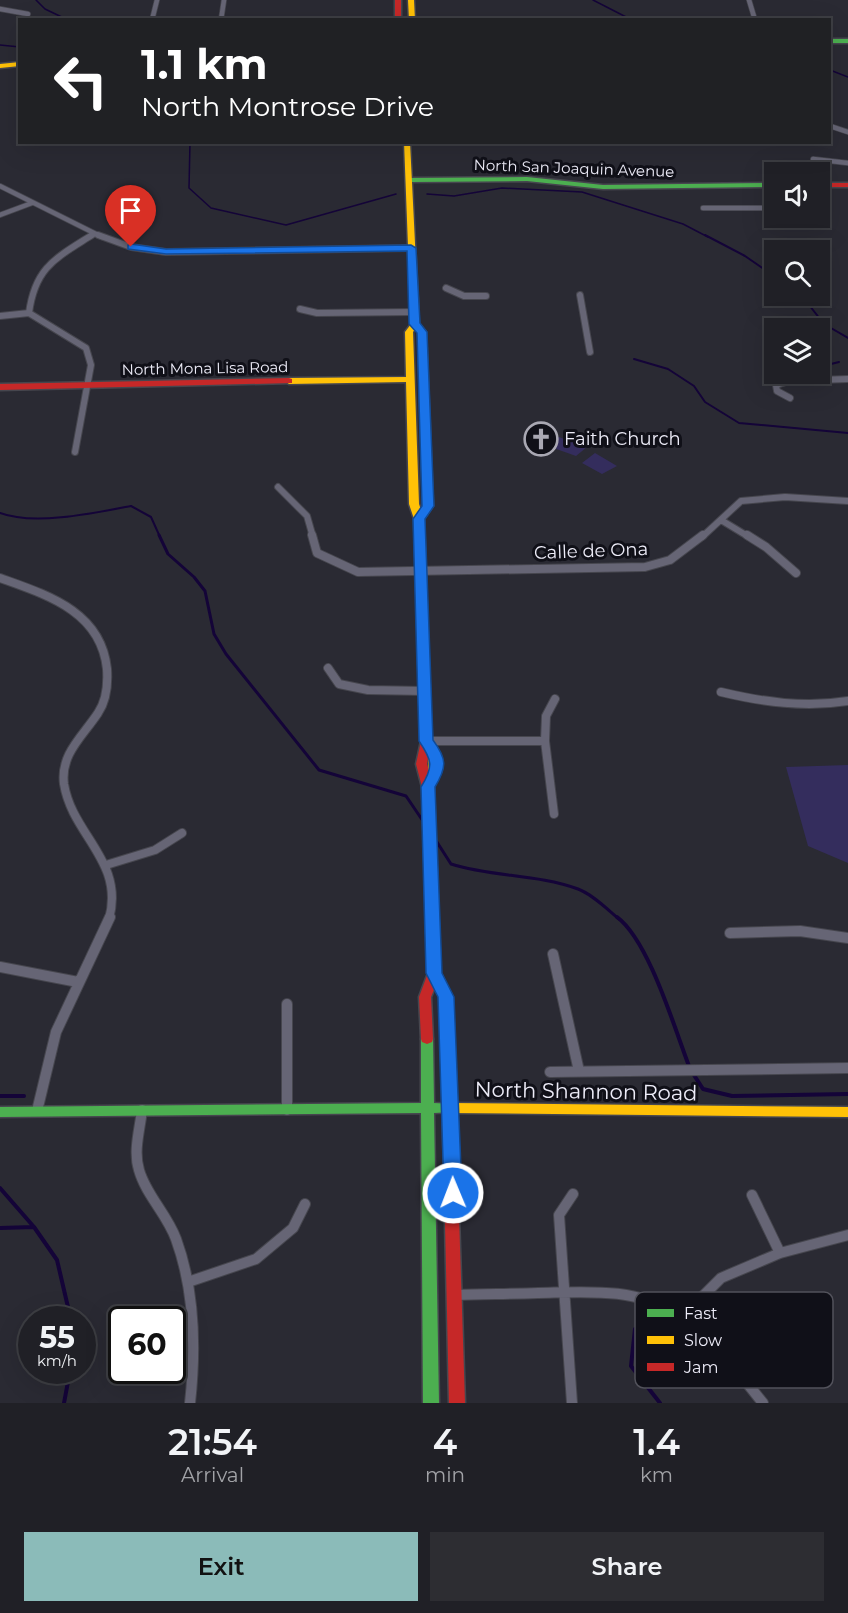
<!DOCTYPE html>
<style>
body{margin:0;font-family:Montserrat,sans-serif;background:#2d2d32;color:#f1f3f6;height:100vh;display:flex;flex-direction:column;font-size:22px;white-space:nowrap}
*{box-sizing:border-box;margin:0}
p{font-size:20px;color:#a2a3a7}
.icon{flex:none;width:33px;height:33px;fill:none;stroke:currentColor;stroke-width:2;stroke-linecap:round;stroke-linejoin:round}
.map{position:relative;height:1403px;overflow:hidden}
.side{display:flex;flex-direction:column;background:#202026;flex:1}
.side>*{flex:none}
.banner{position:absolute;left:18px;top:18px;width:813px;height:126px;border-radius:0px;box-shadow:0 6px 24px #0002,0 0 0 2px #3d3e43;background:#202124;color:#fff;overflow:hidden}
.tools{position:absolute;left:764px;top:162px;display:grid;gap:12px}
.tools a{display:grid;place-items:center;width:66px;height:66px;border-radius:0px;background:#202026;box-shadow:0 6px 24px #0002,0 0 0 2px #3d3e43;font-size:30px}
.speed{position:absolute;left:18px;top:1306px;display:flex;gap:12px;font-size:30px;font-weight:700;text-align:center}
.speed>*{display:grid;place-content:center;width:78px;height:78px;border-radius:50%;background:#202026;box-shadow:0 6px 24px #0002,0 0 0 2px #3d3e43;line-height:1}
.speed small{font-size:15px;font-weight:400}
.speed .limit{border:3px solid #111;border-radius:9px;background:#fff;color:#111}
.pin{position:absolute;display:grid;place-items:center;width:51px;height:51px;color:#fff;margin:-62px -26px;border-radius:50% 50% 50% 0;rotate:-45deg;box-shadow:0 0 6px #0007}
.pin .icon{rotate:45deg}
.me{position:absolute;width:66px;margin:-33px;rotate:359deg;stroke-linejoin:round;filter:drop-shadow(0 0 4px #0008)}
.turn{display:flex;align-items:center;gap:21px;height:126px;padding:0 24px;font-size:27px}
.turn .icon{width:78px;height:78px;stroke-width:2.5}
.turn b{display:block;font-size:42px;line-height:51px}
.eta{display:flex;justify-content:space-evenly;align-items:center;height:102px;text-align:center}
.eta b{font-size:36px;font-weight:600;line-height:42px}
.cta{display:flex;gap:12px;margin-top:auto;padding:12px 24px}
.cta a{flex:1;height:69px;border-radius:0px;background:#8bbbb9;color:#111;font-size:24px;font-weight:600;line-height:69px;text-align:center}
.cta a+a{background:#2d2d32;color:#f1f3f6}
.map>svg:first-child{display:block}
.green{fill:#342d5d}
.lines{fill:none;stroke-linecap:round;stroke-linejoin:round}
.stream-far3{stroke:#140438;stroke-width:1.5}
.stream-far2{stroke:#140438;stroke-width:2}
.stream-far1{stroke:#140438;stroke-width:3}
.stream{stroke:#140438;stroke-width:4}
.street-far3-casing{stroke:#46464e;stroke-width:6}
.street-far2-casing{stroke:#46464e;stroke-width:8}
.street-far1-casing{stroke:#46464e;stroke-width:10}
.street-casing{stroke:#46464e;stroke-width:12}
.fast-casing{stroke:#46464e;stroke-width:3}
.slow-casing{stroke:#46464e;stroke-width:3}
.jam-casing{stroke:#46464e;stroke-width:3}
.street-far3{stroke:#666575;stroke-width:4.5}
.street-far2{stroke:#666575;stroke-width:6}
.street-far1{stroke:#666575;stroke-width:8}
.street{stroke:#666575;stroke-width:10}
.fast{fill:#4caf50;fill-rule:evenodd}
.slow{fill:#ffc107;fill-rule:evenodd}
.jam{fill:#c62828;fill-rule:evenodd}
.route{fill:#1a73e8;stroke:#114b97;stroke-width:1.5}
.labels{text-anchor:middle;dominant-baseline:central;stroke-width:6;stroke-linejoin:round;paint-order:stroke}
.far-street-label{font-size:15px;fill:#edecf8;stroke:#101018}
.poi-label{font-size:18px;fill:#edecf8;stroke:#101018;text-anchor:start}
.street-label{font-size:18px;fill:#edecf8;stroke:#101018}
.near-street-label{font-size:21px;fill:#edecf8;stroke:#101018}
.key{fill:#101018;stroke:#52525b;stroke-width:1.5}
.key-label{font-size:16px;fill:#edecf8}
</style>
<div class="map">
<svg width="848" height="1403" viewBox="0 0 848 1403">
<rect width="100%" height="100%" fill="#2a2a33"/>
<path class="green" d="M556 436 587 447 576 456 545 445Z
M595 453 617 466 602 474 582 463Z
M848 765V863L808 846 786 767Z"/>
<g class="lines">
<path class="stream-far3" d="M36 0 45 9 68 20
M593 0 632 20
M0 45 20 47
M830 70 848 77
M190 142 189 188 211 208 286 225 396 194
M427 194 454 196 502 188 582 192 683 224 708 237"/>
<path class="stream-far2" d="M705 235 745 256 774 276
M802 296 824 324 848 338
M634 359 668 369 694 386 705 402 739 423 848 433
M819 367 839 362
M0 513C34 526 95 513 131 506L151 517 160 537"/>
<path class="stream-far1" d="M159 535 168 554 194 577 205 591 214 634 226 654 319 770 406 796 425 824
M435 839 451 864C492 877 537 874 578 889 592 894 607 909 619 919"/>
<path class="stream" d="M617 917C649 941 674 1027 689 1066
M692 1072 703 1089 732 1096 848 1094
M0 1096H24
M0 1188 34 1227 57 1260 71 1320
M0 1228 34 1227
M635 1329 631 1366 660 1403
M64 1403 70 1371"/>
<g class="street-far3-casing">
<path id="street-far3" d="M749 0 755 20
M0 9 28 14
M152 20 157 0
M221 20 224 0
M830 126 848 132
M813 159 848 163
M771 185 774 190
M0 186 102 237
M703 208H774
M0 215 32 203
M89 237 94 234"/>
</g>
<g class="street-far2-casing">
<path id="street-far2" d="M98 235 131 247 166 252 411 248
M446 288 464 296H486
M580 295 590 352
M300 309 317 313 414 312
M0 316 29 313
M790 398 777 391 776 385 789 381 848 379
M75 452 91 365 86 348 29 313C35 267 56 258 92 235
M278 487 307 516 313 537
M721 520 749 537
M702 537 741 501 785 497 848 501"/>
</g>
<g class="street-far1-casing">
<path id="street-far1" d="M312 535 317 553 358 572 645 567 670 560 703 535
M747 535 766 547 796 573
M0 578C47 595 101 611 107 669 108 684 107 700 98 713 83 736 60 754 64 784 72 835 125 861 109 919
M328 668 339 684 368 690 425 691
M721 692C763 702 805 708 848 701
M426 741H545
M554 814 545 741 546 716 555 699
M106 865 155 850 182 833"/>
</g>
<g class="street-casing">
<path id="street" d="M730 933 800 931 848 938
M553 954 579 1071
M0 967 78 982
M287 1004V1110
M550 1072 848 1068
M142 1110C140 1129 133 1151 139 1170 146 1195 167 1214 176 1239 195 1291 196 1348 190 1403
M37 1111 56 1032 110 917
M752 1195 780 1253
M188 1282 256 1259 293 1228 305 1204
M455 1295C483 1294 510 1294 538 1293 586 1292 635 1287 677 1314 712 1336 737 1371 763 1403
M684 1320 693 1306 721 1278 780 1253 848 1235
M572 1403 559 1215 573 1194"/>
</g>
<g class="fast-casing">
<path id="fast" d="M830 39H848V43H830Z
M527 177 603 185 774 183V187L603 189 527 181 410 182 406 180 410 178Z
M427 1034 432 1036 433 1039 434 1103 453 1104 455 1108 453 1112 434 1113 439 1403H423L421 1113 0 1117V1107L421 1103V1039L422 1036Z"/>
</g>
<g class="slow-casing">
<path id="slow" d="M408 0H414L415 20H409Z
M20 62V66L0 68V64Z
M404 142H410L419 324 426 332 433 506 424 519 425 549 420 552 415 549 414 519 409 504 406 382 289 384 285 381 289 378 406 377 405 332 411 324ZM415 329 418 332 423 506 421 510 419 504 413 332Z
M426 738 430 739C442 757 443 770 432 790L428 791 422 787C431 770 431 757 421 741Z
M448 1103 848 1107V1117L448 1113 443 1112 441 1108 443 1104Z"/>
</g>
<g class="jam-casing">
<path id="jam" d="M395 0H401V20H395Z
M819 183H848V187H819Z
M289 378 292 379V383L0 390V384Z
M420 546 425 549 431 741 427 764 434 787 440 973 452 997 465 1403H449L440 997 435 987 431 997 433 1039 432 1042 427 1044 422 1042 421 1039 419 997 428 973 422 787 416 764 421 741 415 549Z"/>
</g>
<use href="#street-far3" class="street-far3"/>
<use href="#street-far2" class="street-far2"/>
<use href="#street-far1" class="street-far1"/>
<use href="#street" class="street"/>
<use href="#fast" class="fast"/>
<use href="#slow" class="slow"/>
<use href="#jam" class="jam"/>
</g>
<path class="route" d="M131 244 166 249 411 245 416 248 420 323 427 332 434 506 425 519 433 740C447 759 447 767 435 787L442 973 454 997 462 1193 459 1198 453 1201 446 1198 444 1193 438 997 426 973 421 787C434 766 432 760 419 741L413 519 422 506 417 333 409 324 407 251 166 254 128 249V245Z"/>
<defs>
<g id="church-ring" transform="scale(1.725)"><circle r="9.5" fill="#101018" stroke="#a9a8b3" stroke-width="1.5"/><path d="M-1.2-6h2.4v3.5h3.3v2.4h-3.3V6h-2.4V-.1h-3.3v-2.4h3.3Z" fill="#a9a8b3"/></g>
</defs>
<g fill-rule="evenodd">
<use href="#church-ring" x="541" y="439"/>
</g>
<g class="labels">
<g class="far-street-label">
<text transform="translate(574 168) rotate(2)">North San Joaquin Avenue</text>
<text transform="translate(205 368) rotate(-1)">North Mona Lisa Road</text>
</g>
<g class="poi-label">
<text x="564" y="439">Faith Church</text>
</g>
<g class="street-label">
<text transform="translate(591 551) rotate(-2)">Calle de Ona</text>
</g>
<g class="near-street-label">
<text transform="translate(586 1091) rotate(1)">North Shannon Road</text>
</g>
</g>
<rect x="635" y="1292" width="198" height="96" rx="9" class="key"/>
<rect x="647" y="1309" width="27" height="8" fill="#4caf50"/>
<rect x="647" y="1336" width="27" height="8" fill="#ffc107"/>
<rect x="647" y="1363" width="27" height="8" fill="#c62828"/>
<g class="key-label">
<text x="684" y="1319">Fast</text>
<text x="684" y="1346">Slow</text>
<text x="684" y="1373">Jam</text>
</g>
</svg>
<div class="tools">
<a><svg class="icon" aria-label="sound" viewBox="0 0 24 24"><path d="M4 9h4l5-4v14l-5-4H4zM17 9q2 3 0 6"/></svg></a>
<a><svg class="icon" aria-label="search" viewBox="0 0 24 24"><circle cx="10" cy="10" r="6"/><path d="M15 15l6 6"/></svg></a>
<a><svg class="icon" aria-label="layers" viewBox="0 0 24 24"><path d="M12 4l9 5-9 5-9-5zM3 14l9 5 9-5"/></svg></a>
</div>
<div class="speed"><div>55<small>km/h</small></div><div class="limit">60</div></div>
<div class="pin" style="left:131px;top:247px;background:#d93025"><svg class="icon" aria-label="arrive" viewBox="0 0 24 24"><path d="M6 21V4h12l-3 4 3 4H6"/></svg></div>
<svg class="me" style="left:453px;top:1193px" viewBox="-20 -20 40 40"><circle r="17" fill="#1a73e8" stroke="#fff" stroke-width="3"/><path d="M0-11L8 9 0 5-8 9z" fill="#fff"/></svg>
<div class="banner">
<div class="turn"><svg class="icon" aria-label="left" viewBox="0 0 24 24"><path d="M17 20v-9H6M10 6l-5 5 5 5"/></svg><div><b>1.1 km</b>North Montrose Drive</div></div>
</div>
</div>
<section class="side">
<div class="eta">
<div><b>21:54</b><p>Arrival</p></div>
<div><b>4</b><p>min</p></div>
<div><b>1.4</b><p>km</p></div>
</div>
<div class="cta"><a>Exit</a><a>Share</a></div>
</section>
